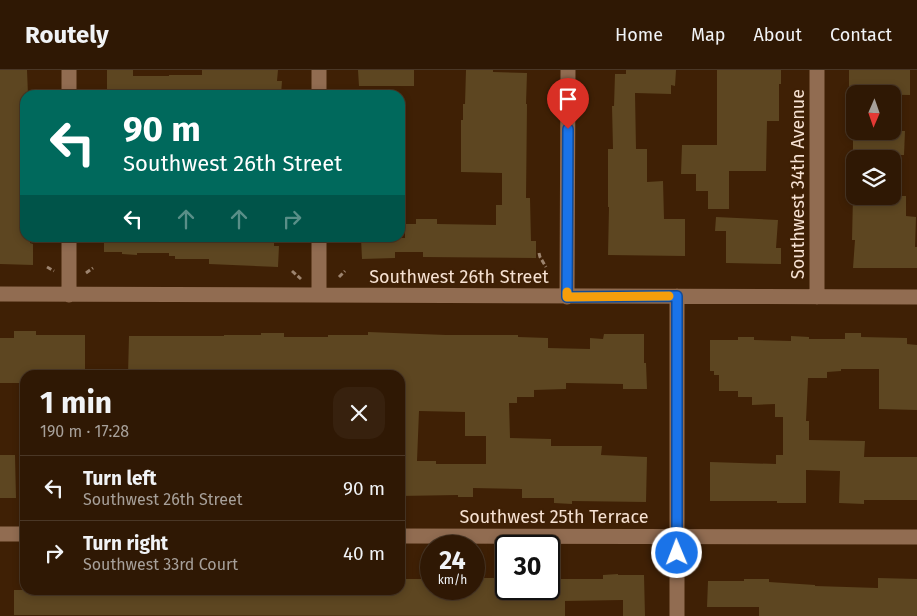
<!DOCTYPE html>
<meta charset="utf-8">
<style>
body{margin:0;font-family:"Fira Sans",sans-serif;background:#37210e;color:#f1f3f6;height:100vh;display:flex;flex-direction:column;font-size:19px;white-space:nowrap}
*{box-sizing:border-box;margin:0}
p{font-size:16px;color:#a7a09a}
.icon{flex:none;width:28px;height:28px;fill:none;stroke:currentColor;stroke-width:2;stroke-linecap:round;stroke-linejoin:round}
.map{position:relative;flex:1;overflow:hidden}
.details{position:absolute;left:20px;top:300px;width:385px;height:225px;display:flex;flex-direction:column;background:#2f1804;border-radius:15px;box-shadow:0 2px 8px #0003,0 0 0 1px #4a3726}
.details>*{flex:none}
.banner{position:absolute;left:20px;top:20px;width:385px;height:152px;border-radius:15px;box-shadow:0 2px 8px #0003,0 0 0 1px #4a3726;background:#00695c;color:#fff;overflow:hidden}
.needle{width:32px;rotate:182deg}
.buttons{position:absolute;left:846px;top:15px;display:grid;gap:10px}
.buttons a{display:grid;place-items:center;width:55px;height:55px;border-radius:10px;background:#2f1804;box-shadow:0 2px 8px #0003,0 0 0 1px #4a3726;font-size:25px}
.speed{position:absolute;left:420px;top:465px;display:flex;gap:10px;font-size:25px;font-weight:700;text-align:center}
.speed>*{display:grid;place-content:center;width:65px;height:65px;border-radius:50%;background:#2f1804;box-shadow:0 2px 8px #0003,0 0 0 1px #4a3726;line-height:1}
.speed small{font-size:12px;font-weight:400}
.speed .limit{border:2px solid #111;border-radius:8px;background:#fff;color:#111}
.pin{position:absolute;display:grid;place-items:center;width:42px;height:42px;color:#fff;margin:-51px -21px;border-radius:50% 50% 50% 0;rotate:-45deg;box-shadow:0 0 5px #0007}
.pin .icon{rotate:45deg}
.me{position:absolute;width:55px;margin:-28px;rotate:359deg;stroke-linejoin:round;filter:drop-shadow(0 0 4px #0008)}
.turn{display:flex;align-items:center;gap:18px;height:105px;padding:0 20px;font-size:22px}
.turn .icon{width:65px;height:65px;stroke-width:2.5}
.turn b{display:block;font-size:35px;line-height:42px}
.lanes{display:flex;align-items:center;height:48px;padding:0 20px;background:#0003;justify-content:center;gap:25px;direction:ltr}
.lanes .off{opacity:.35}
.round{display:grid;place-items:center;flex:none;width:52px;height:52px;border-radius:15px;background:#37210e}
.overview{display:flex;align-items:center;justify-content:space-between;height:85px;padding:0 20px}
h1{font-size:30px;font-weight:700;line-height:38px}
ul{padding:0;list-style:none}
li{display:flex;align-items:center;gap:15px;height:65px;padding:0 20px;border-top:1px solid #4a3726}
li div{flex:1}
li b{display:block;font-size:19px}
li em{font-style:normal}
header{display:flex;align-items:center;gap:30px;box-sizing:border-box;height:70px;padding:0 25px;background:#2f1804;border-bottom:1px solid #4a3726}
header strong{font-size:24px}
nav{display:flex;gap:28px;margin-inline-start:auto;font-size:18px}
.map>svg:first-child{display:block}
.building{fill:#5d4621;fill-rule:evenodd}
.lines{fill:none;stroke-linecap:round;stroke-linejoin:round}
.path{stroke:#9d846f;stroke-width:3;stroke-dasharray:5 2.5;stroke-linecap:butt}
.street{stroke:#916c51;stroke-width:15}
.route-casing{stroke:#114b97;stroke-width:12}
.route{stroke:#1a73e8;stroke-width:9}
.slow{stroke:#f59e0b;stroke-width:9}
.labels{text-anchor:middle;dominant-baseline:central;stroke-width:4;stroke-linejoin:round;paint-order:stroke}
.street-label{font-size:18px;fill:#f6e1d2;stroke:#3f2005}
</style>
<header>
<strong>Routely</strong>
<nav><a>Home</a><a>Map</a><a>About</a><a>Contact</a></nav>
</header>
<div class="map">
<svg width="917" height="546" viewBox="0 0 917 546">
<rect width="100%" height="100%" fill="#3f2005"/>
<path class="building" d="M0 0H27L28 25H25V168H30V173L33 174V195L0 194Z
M107 0H133V6H169V5H202V0H278L277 11H282L281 25 168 24V20H107Z
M358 0H414V16H359Z
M466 0H493V2L527 3 526 34H527L526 128H530L531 171H536V188L423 187V182H395V188L362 189 361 168H405V154H416V149H437V154L496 155V135H502V103L461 102V50H463V34H465Z
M626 0H676L675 16 671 15V24L635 23 636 79H647V112L663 111 664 149H685V186L608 185 609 137H608V79H613L612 36H614L615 4H626Z
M717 0H781V14H779V51H767L766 101H729V139H708V121H696V104H681L682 75H717Z
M849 0H910V25L849 24Z
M853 61H905L904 85H887V89H853Z
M853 126H906V146L916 147 915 177H917V198H853L855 170H852Z
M716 147 778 150 776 178H781V194L726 193V161H715Z
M104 168H274V176H279L278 197 209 194V189H175V186H169V183H137V185L122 184V182H104Z
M14 261H36V265H85V305H25V313H0V268H14Z
M368 262 446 265H518V267L548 268V278L590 279V268L603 269 604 264H644V293H646L647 319H623V314L566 313V319L534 320V327H517V333H509L510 368 551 369V376H602L601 385 647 387 646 432 572 431V434L554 433V428H522V419L473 418V427H458V425L400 426V305L150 304V305H128L129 266H224V265H261V263H284V267H328V265H368ZM419 341 465 342V366H486V394H436V391H417Z
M845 263H861V267L907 268V274L917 275V340L879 339V299H841V301L827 302V308H808L806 351H809V370L865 371 864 387H917V430H864V434L839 433 840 401 806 400V433H777V431H710V392L776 394V385H783V347H775V334L752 335V327H738V321H719V305H714V301H710V270H738V267H754V270L791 271V266L809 267V269H845Z
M0 385H15L16 428H0Z
M618 504V505H644L645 546H623V530L565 531V546L14 545V520H400V509H431V519H474V508H506V519H549V509H603V505Z
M878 508 917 509V546H759V537H707L708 511H744V509H769V512L815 515V516L878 518Z"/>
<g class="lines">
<path class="path" d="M539 183 540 187 546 197
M47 197 54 201
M292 201 301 209
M86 203 93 198
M339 207 345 201"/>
<path class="street" d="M69 25V0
M319 25V0
M69 168V225
M319 168V225
M0 224 917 227
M677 226V546
M567 227 568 0
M817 227V0
M0 464H25
M400 466 917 467"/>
</g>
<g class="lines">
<g class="route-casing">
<path id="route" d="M568 59 567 227 677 226V483"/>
</g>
<use href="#route" class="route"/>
<path class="slow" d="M567 222V227L669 226"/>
</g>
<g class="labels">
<g class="street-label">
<text transform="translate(798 114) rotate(-90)">Southwest 34th Avenue</text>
<text x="459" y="207">Southwest 26th Street</text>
<text x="554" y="447">Southwest 25th Terrace</text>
</g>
</g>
</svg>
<div class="buttons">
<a><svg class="needle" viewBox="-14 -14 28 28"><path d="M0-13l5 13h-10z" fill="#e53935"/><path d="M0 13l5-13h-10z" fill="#a7a09a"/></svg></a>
<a><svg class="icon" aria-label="layers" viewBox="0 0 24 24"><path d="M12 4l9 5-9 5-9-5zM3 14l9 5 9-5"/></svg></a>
</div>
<div class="speed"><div>24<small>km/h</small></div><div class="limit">30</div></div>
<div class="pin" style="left:568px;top:59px;background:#d93025"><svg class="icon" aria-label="arrive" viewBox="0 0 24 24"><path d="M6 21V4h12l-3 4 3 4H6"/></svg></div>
<svg class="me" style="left:677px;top:483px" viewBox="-20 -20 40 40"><circle r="17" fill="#1a73e8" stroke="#fff" stroke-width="3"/><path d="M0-11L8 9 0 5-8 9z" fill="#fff"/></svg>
<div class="banner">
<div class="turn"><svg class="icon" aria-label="left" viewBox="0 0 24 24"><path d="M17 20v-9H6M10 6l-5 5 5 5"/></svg><div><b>90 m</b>Southwest 26th Street</div></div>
<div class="lanes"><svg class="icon" aria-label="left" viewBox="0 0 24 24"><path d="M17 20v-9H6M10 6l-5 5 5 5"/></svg><svg class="icon off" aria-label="ahead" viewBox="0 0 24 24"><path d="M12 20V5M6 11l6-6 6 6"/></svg><svg class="icon off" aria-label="ahead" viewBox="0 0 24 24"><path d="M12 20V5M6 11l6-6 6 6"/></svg><svg class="icon off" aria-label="right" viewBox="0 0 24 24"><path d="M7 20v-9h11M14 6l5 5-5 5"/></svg></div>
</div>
<section class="details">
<div class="overview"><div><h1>1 min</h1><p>190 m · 17:28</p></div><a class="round"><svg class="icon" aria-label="close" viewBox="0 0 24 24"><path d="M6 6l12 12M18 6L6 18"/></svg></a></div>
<ul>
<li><svg class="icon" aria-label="left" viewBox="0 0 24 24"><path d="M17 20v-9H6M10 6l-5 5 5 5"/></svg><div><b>Turn left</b><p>Southwest 26th Street</p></div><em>90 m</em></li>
<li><svg class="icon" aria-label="right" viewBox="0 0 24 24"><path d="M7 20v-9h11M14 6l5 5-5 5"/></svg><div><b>Turn right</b><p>Southwest 33rd Court</p></div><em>40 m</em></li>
</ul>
</section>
</div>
